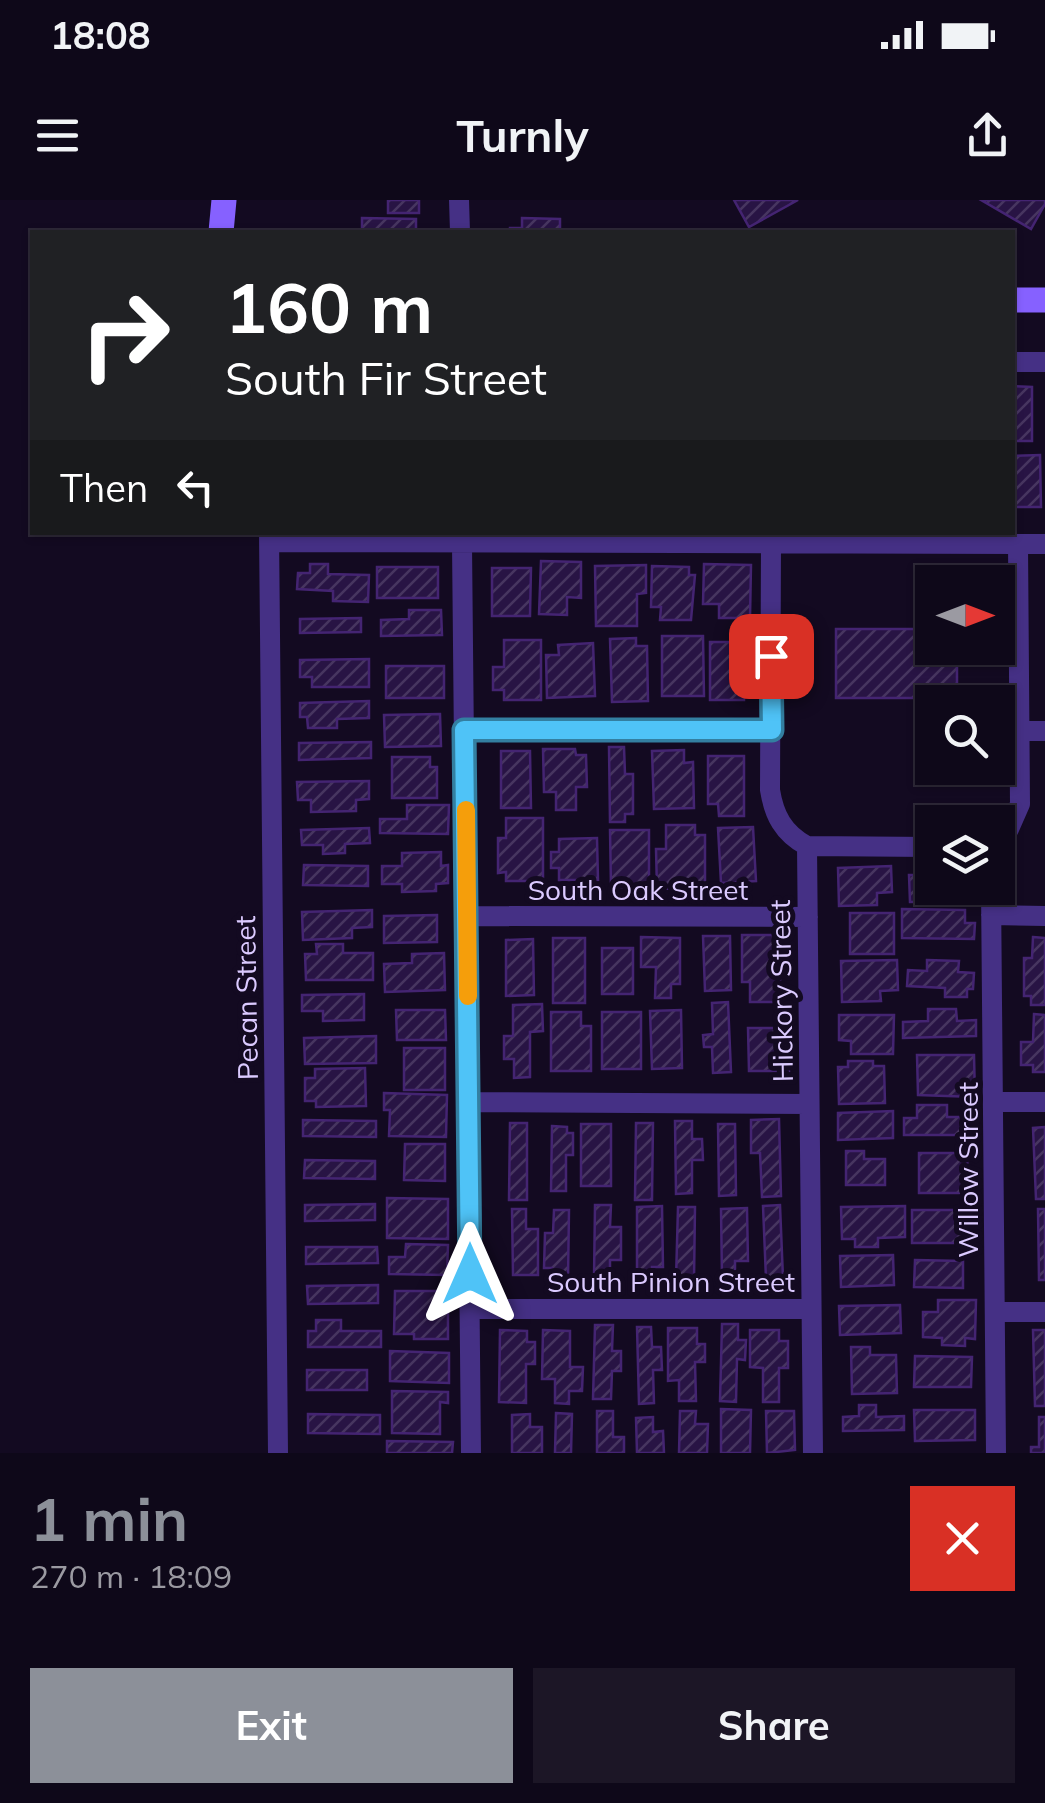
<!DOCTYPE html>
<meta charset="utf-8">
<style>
body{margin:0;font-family:Mulish,sans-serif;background:#1c1626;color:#f1f3f6;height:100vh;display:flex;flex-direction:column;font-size:38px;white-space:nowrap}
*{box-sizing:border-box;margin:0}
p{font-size:32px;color:#9b9aa2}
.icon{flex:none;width:55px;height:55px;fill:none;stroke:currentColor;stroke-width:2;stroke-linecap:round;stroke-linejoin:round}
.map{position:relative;height:1253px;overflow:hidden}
.sheet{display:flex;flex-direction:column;background:#0e0819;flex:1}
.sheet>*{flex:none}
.top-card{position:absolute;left:30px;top:30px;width:985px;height:305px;border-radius:0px;box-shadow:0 2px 8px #0004,0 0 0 2px #2e2938;background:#202124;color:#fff;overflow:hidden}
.needle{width:65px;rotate:90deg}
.controls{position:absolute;left:915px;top:365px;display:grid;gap:20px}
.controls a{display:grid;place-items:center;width:100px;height:100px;border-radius:0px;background:#0e0819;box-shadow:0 2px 8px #0004,0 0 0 2px #2e2938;font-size:50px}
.pin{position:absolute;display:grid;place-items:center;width:85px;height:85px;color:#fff;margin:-42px;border-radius:20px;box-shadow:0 5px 15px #0006}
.me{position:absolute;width:110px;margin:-55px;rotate:0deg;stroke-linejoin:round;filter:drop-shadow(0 0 8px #0008)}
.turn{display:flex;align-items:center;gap:35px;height:210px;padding:0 30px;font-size:45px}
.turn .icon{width:130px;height:130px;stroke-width:2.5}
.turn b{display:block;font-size:70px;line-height:85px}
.then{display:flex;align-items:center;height:95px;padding:0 30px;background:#0003;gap:20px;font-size:38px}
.round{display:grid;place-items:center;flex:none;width:105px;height:105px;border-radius:0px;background:#1c1626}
.overview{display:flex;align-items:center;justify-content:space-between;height:170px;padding:0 30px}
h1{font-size:60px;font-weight:700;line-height:75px;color:#8c9099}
.button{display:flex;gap:20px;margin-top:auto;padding:20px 30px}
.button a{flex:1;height:115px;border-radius:0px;background:#8c9099;color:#fff;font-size:40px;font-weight:700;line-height:115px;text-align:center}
.button a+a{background:#1c1626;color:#f1f3f6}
.status{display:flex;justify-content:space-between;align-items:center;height:70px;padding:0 50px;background:#0e0819;direction:ltr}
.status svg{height:28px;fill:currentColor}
header{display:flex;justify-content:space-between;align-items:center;height:130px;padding:0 30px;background:#0e0819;font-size:45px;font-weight:700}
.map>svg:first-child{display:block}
.building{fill:url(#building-hatch);stroke:#442472;stroke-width:2.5}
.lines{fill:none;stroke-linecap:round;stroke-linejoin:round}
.street{stroke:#453085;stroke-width:20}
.secondary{stroke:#8661ff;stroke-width:25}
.route-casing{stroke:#337fa1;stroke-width:25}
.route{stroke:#4fc3f7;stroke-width:18}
.slow{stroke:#f59e0b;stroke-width:18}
.labels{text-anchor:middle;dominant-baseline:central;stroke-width:10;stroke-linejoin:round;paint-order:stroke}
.street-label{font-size:28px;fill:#dbcaff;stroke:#130a21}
</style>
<div class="status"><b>18:08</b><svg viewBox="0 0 49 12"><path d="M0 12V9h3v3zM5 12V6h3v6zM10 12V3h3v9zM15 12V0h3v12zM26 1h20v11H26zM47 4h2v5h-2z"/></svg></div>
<header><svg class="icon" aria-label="menu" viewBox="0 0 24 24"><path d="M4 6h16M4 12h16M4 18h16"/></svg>Turnly<svg class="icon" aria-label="share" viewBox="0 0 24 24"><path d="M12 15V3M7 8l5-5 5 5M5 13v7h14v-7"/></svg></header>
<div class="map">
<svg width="1045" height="1253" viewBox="0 0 1045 1253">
<defs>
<pattern id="building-hatch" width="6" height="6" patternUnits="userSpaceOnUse" patternTransform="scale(2.5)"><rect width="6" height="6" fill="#281444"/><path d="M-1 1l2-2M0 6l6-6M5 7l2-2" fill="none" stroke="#473560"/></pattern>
</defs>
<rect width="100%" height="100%" fill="#130a21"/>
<path class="building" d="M388 0H419V13H388Z
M734 0H798L749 27Z
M981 0H1045V4L1031 29Z
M362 18 416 19V32H362Z
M522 18 560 19V32H510V28H522Z
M1012 186 1032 187V241H1012Z
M1040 255 1041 307H1012V256Z
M541 361 581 362V398L567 397V415L539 414Z
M310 364H328V374L369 375 368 402 333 401V391L297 389 298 373H310Z
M704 364 751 365 750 418H719V404H703Z
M646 365V393L637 394V426H596L595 366Z
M652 366 689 367V375H695L691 420H660L661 407H651Z
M377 367H438V398H377Z
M492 368H531L530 416H492Z
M409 410H441L442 435 381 436V420L409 419Z
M361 418V432L300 433V419Z
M836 429H917V450H957V502H932V535H917V498H836Z
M662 436H703L704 496H662Z
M636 438V446H647L648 501 612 502 610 439Z
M504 440H541V500H504V490H493V467H504Z
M710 442H743L744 500H710Z
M593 443 595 496 547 498 546 455H559L558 445Z
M369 459V487H312V477H300V460Z
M386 466H444V498H386Z
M369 501V518L337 519V528H308L307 517H300V503Z
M440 514 441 546 385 547 384 515Z
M371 542V558L299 560V543Z
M609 547H624L625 574H633V614H625V622H610Z
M543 549H575L576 555H586L587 587H576V610H556V592H544Z
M684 550V563L693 562 694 608 654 609 652 551Z
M501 551H530L531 608H501Z
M708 556H744V616H719L718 604H708Z
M392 557H430V567H437V598H392Z
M369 581V599L356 600V611L311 612V600H298L297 582Z
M407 605H449L448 634 380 633V619H407Z
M506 618H543V681H506V672L498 673V638H506Z
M666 625H695V635H705V688L657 689 656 649H666Z
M753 627 756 681 721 683 718 628Z
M369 628 370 643 345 644V653L323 654V645H302L301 630Z
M610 630H649V687H611Z
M597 638 598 680H559V668H551V652H559V639Z
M441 652V666L448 665V683L436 684V691L402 692V684H382V666H402V653Z
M304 665 368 666V686L303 685Z
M891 666 892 692 877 693V705L839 706 838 668Z
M909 675H932V688H969L970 701 910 702Z
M902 709 965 710V723H975L974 739 902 738Z
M372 710V727L352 728V738L303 740 302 712Z
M850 713H894V754H850Z
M437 715V742L384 743V716Z
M742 735H779V747H790V766H780V802H750V782H742Z
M703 736H730L731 790 705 791Z
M641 737 680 738V784H671V798H655L656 767H641Z
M1033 737 1045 738V805H1031V796H1024V758H1032Z
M553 738H585V803H553Z
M533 739 534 795 506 796V740Z
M316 744H343V753H373V780H306L305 754H317Z
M602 748H633V794H602Z
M444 753 445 790 385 792 384 764 412 763V754Z
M897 760 898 790 880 791 881 801 842 802 841 761Z
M927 760 959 761 958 772 974 773 973 789H967V797H945V788L907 786 908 770 927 771Z
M364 794V820L323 821V811H302V795Z
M728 802 731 872 713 873 712 847H704L703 835 713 834 712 803Z
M542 804 543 831 530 832V877L514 878V859H504V836H513V805Z
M928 809H956L957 821 976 820V836L903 838V822L928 821Z
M396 810H445L446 840H397Z
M681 810 682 868 652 869 650 811Z
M551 812H581V826H591V871H551Z
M602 812H641V869H602Z
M1034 814 1045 815V872H1033V865H1021V842H1033Z
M839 815H894L893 854H851V841L839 840Z
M748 828H788L789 871H749Z
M376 836V863L305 864 304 838Z
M404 848H445V890H404Z
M917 855H974L975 897 918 895Z
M848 861H873V866H884L885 903 839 904 838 867H848Z
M365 868 366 906 316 907V901H305V878H315V869Z
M384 893 447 895 446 937 389 936 390 910H384Z
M917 905H947V917H975V935H904V918H917Z
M893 911V938L838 940V913Z
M779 919 781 996 762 997 760 953H751V920Z
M303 920 376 921V937L303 936Z
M675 921H692V939H702L703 960H692V993L676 994Z
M510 923H527V1000H509Z
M636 923H653L652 1000H635Z
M581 924H611V986H581Z
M718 924H735L736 995 719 996Z
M552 926 567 927V933H573V955H566V991H551Z
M1045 927V999H1036L1033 928Z
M405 944H445V981L404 980Z
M846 951H864V959H885V985H846Z
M919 953H967L968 993H919Z
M305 960 375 961V979L304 978Z
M387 998 448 999V1039L387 1038Z
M375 1004V1020L305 1021V1005Z
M595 1005H611L610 1027H621V1060H610V1079L594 1078Z
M780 1005 783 1078 766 1079 763 1006Z
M662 1006 663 1067H652V1081L637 1082V1007Z
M905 1006V1037L878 1038V1047H855V1039H842L841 1007Z
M678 1007H695L694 1080H676Z
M747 1008 748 1061H735V1077L722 1078 721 1009Z
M512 1009H526V1029H538V1075H513Z
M1038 1009H1045V1080H1039Z
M554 1010H569L568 1081H552V1068H544L545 1033H553Z
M912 1010H969V1043H912Z
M406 1044 448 1045 447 1075 389 1074V1057H405Z
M306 1047H377L378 1063 306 1064Z
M893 1055 894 1085 841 1087 840 1056Z
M915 1060 963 1061V1088L914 1087Z
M378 1085V1103L308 1104 307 1086Z
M395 1091H448V1139H414V1134H394Z
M938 1100H976L975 1139 965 1138V1146L942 1145V1138L923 1137V1112H938Z
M900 1105 901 1133 840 1135 839 1106Z
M316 1120H341V1131H381V1147H308V1131H316Z
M722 1124H738V1140H746L745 1160 737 1159 736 1202 720 1201Z
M595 1125H613L612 1151H621V1171H612L611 1199H593Z
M637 1127H651L652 1147H661L662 1170H653L654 1203 639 1204Z
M668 1128H697V1144H705V1162H695L696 1201H679V1180L668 1181Z
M500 1130 527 1131V1142H535V1164H526V1203L499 1202Z
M543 1130 570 1131V1167H583L582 1191H569V1204L555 1203V1179H542Z
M750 1130H779V1141H788V1168H779V1202H763V1168L750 1167Z
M1033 1130H1045V1206H1035Z
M851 1147H870V1155H896L897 1193 852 1194Z
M390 1151 449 1153V1183L390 1181Z
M915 1156 972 1157 971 1187H914Z
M307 1170H367V1190H307Z
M392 1191 448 1192V1203L440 1202V1234L392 1233Z
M859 1205H876V1217L904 1216V1230L843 1231V1217L859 1216Z
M721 1209 751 1210 750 1253H721Z
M914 1210H975V1240L915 1241Z
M597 1211H613V1237H624V1253H597Z
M680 1211H696L695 1224H708L707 1253H679Z
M766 1211H794L795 1250 767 1253Z
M556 1213 572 1214 571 1253H555Z
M308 1214 380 1215V1234L308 1233Z
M530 1214V1227H542V1253H512V1215Z
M653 1217V1232L663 1231 664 1253H637L636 1218Z
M1039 1217H1045V1253H1031V1247H1039Z
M387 1241 453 1242 452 1253H387Z"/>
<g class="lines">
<path class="street" d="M459 0 460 32
M1012 162H1045
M269 332 278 1253
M270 342 1045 344
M462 344 471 1253
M771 344 770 590C774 615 783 633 807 646L813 1253
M464 530H772
M1019 531H1045
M998 639 1009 629 1020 604 1018 344
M807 646 932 647
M991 688 996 1253
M991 715 1045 716
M467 716 808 717
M469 902 809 904
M994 902H1045
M470 1109H811
M995 1112H1045"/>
<path class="secondary" d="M221 32 224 0
M1012 100H1045"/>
</g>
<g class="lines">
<g class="route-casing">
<path id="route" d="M470 1074 464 530H772L771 456"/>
</g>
<use href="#route" class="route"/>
<path class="slow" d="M466 610 468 796"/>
</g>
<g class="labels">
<g class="street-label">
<text x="638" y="689">South Oak Street</text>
<text transform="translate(781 791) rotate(-91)">Hickory Street</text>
<text transform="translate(246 798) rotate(-91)">Pecan Street</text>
<text transform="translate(967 970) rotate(-90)">Willow Street</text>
<text x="671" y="1081">South Pinion Street</text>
</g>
</g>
</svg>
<div class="controls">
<a><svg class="needle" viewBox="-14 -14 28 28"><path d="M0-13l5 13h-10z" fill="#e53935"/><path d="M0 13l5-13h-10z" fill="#9b9aa2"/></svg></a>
<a><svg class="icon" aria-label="search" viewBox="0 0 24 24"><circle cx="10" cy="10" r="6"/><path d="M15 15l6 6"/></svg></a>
<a><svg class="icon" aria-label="layers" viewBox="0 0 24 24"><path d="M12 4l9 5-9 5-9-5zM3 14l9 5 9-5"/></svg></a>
</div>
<div class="pin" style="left:771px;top:456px;background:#d93025"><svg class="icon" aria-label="arrive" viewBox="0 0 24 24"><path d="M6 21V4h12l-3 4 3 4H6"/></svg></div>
<svg class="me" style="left:470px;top:1074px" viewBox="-20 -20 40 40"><path d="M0-17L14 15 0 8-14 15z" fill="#4fc3f7" stroke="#fff" stroke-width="4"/></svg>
<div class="top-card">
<div class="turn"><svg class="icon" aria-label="right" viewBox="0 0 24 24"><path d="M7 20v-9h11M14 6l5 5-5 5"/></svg><div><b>160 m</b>South Fir Street</div></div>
<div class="then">Then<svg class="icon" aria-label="left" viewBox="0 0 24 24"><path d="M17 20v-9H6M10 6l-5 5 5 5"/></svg></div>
</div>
</div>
<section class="sheet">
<div class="overview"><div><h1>1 min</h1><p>270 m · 18:09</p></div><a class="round" style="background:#d93025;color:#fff"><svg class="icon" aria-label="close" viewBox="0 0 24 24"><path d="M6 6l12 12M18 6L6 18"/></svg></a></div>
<div class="button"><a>Exit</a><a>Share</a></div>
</section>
